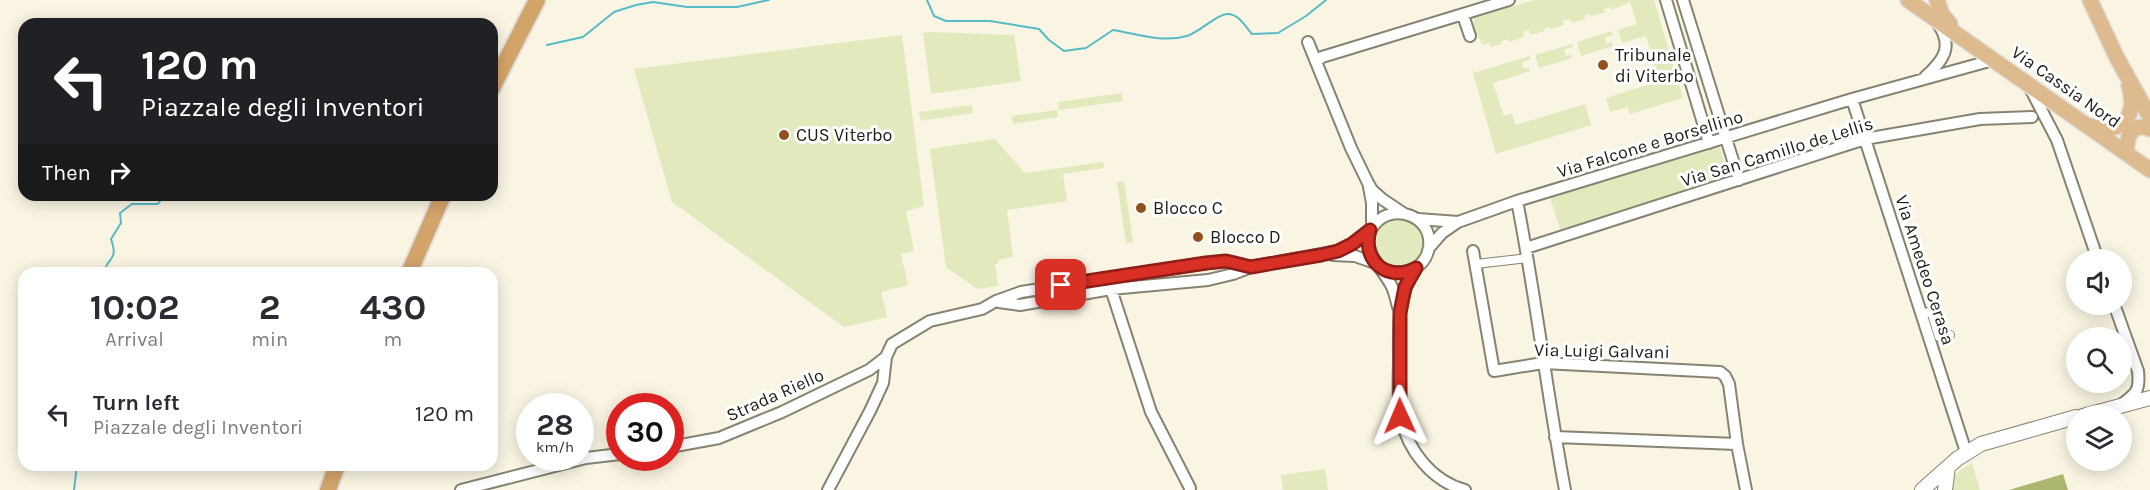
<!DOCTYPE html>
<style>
body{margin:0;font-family:Karla,sans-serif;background:#f7f7f7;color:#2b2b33;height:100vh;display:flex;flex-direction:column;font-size:22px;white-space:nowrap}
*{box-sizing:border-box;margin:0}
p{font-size:20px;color:#7c7c81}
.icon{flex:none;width:33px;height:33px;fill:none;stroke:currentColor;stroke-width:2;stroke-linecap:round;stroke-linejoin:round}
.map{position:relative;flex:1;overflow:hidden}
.panel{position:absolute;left:18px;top:267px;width:480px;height:204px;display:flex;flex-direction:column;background:#fff;border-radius:18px;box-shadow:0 3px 15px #0003}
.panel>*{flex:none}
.guide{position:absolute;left:18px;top:18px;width:480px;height:183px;border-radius:18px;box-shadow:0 3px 15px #0003;background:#202124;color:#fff;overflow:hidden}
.tools{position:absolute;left:2066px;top:249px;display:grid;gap:12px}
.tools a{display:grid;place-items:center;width:66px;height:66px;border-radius:50%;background:#fff;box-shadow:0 3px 15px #0003;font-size:30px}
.speed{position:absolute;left:516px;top:393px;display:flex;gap:12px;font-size:30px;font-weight:700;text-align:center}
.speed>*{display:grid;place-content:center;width:78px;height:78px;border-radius:50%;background:#fff;box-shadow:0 3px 15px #0003;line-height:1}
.speed small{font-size:15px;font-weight:400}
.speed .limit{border:9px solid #d22;background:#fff;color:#111}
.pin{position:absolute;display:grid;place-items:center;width:51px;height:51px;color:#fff;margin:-26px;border-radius:12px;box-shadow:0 3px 9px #0006}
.me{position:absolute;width:66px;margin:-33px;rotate:359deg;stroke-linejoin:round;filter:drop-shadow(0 0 4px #0008)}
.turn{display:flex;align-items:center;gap:21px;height:126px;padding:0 24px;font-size:27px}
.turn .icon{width:78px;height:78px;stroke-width:2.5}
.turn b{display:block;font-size:42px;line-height:51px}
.then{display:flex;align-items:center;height:57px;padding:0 24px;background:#0003;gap:12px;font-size:22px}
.eta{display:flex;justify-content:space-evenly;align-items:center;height:102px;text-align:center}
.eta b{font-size:36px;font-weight:700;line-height:42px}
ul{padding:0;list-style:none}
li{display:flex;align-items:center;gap:18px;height:90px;padding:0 24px}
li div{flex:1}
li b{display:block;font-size:22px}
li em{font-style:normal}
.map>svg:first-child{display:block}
.green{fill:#e2e9bc}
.forest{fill:#adb66f}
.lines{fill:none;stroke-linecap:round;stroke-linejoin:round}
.stream{stroke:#57bac7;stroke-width:2}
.pedestrian-casing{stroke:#878372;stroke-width:10}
.minor-casing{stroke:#878372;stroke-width:14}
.secondary-casing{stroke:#878372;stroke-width:16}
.primary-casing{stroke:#dfdfde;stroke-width:18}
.trunk-casing{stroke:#dfdfde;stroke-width:20}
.pedestrian{stroke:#fff;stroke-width:8}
.minor{stroke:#fff;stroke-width:10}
.secondary{stroke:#fff;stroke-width:14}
.primary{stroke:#debb8f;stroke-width:15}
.trunk{stroke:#d3a46a;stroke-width:16}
.route-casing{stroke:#8d1f18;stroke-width:15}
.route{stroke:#d93025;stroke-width:10}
.poi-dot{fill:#91501c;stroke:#fff;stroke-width:2}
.labels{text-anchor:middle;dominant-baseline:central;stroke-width:6;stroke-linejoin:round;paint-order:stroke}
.poi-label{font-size:18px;fill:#1d1c15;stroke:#fff;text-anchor:start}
.street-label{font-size:18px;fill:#1d1c15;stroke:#fff}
</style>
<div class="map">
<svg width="2150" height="490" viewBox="0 0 2150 490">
<rect width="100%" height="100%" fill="#faf5e2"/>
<path class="green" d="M1534 0H1654L1683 98 1630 114 1627 107 1610 112 1606 98 1657 82 1654 71 1656 70 1646 36 1622 43 1618 30 1637 24 1630 2 1612 10 1611 7 1604 9 1605 12 1592 16 1590 14 1584 16 1585 19 1571 23 1570 19 1563 20 1564 25 1551 29 1550 27 1544 29V31L1530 35 1529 30 1523 32 1524 37 1509 42 1508 39 1502 41V44L1491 47 1489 43 1483 45C1478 37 1472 27 1474 18Z
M1612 31 1613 35 1605 38 1606 44 1612 42 1613 46 1581 56 1577 42Z
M929 32 1014 35 1021 81 931 94 923 33Z
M902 35 924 206 906 211 914 251 901 254 908 285 881 292 887 317 844 327 672 202 634 69Z
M1572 44 1573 47 1564 50 1566 56 1571 55 1572 58 1539 68 1535 55Z
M1530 56 1531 59 1522 62 1524 69 1529 67 1530 71 1493 83 1504 116 1512 114 1516 125 1585 104 1591 125 1496 154 1473 73Z
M1122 93 1123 101 1059 110 1058 102Z
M972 105 973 113 921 121 919 112Z
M1057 110 1058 117 1013 124 1012 116Z
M995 139 1025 173 1103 162 1104 168 1063 174 1067 201 1007 210 1013 257 998 260V263L995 264 998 286 977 289 946 267 930 149Z
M1719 145 1729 178 1561 232 1550 198Z
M1124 181 1133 242 1126 243 1117 182Z
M1373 243a25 25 0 1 1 50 0a25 25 0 1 1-50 0Z
M1972 463 1980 490H1950C1953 474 1959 471 1972 463Z
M1325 469 1328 490H1283L1281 475Z"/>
<path class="forest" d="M2063 474 2068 490H2009Z"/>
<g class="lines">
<path class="stream" d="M927 0 934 16 946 21H990L1039 29 1049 40 1064 51 1086 48 1113 30C1137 34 1162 43 1187 36 1200 32 1217 14 1227 14 1238 13 1245 26 1252 34L1278 33 1306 16 1326 0
M547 45 583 37 614 12 636 5 653 2 687 7H737L769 0
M104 273C107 256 119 262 111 239L121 223 120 213 132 204H158L164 195
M74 490 77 465"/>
<g class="pedestrian-casing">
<path id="pedestrian" d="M1476 264 1528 258
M1923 314 1931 311 1939 337 1950 335"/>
</g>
<g class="minor-casing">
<path id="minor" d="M1666 0 1709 143
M1683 0 1739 180
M1463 15 1470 36
M1308 42 1351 148 1368 183 1372 190 1382 199 1403 213
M1317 61 1322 57 1509 0
M1925 77C1943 61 1954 47 1938 24
M2030 88 2057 140 2098 260
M1852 99 1966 452
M1369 187 1372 203V228
M1517 201C1536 297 1547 394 1565 490
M1418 219 1458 222
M1429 248 1442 233 1458 222 1517 201 1852 99 1993 60
M1526 248 1865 139 1980 119 2032 117
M1473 251 1494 371 1543 363 1720 372 1725 376 1729 384 1737 444 1746 490
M1333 255 1355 256 1375 263
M1379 267C1398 278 1425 272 1429 247 1433 216 1393 202 1375 224 1356 246 1381 266 1391 285 1395 292 1396 300 1398 307
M1416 268C1397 298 1399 322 1399 357 1399 376 1397 399 1401 418 1408 451 1432 481 1465 490
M1111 289 1151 412 1190 488
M999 302 1020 305 1111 289 1208 280 1233 274 1251 267 1338 251 1352 244 1370 230
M2114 304 2138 371C2140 390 2137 393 2122 404
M1555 437 1737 444
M670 447 719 438 782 412 869 370 886 357 892 344 930 321 982 309 996 301 1021 292 1207 263 1226 261 1251 267
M461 490 586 458 620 454
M828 490 870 411 883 383 886 357"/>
</g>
<g class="secondary-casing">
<path id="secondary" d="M2083 416 2150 398
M1922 490 1957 459 1981 444 2076 417
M1945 490 1948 467"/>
</g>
<g class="primary-casing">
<path id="primary" d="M1908 0 2150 170
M1937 0 1942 14 1950 24
M2090 0 2117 58 2150 117
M2090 126C2121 136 2138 117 2129 86
M2127 154C2126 138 2131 121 2150 129"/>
</g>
<g class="trunk-casing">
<path id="trunk" d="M492 88 537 0
M409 273 443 195
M328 490 337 465"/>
</g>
<use href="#pedestrian" class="pedestrian"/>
<use href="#minor" class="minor"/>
<use href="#secondary" class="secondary"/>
<use href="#primary" class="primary"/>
<use href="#trunk" class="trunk"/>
</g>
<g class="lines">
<g class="route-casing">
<path id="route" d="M1061 285 1206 263 1226 261 1251 267 1321 255 1338 251 1352 244 1370 230C1361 261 1388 283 1416 268L1405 287 1400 313V416"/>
</g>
<use href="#route" class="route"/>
</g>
<g class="poi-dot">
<circle cx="1603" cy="65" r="6"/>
<circle cx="784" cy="135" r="6"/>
<circle cx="1141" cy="208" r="6"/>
<circle cx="1198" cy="237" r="6"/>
</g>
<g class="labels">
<g class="poi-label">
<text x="1615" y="55">Tribunale<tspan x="1615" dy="21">di Viterbo</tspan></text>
<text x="796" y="135">CUS Viterbo</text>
<text x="1153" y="208">Blocco C</text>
<text x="1210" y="237">Blocco D</text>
</g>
<g class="street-label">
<text transform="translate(2066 87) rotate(35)">Via Cassia Nord</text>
<text transform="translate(1650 144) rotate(-17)">Via Falcone e Borsellino</text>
<text transform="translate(1777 152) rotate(-17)">Via San Camillo de Lellis</text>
<text transform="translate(1925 270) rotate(72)">Via Amedeo Cerasa</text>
<text transform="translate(1602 351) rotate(1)">Via Luigi Galvani</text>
<text transform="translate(775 395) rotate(-24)">Strada Riello</text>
</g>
</g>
</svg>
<div class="tools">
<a><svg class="icon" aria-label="sound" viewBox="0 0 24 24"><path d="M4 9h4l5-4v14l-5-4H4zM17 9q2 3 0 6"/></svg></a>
<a><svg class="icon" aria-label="search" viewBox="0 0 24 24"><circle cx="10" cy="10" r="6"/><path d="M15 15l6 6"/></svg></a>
<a><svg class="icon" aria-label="layers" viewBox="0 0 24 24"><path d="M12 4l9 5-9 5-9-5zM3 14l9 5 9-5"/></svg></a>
</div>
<div class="speed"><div>28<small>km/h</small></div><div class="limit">30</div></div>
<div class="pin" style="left:1061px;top:285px;background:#d93025"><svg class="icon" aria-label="arrive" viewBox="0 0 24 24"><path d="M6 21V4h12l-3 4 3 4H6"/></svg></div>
<svg class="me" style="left:1400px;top:416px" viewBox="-20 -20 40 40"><path d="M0-17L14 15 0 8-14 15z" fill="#d93025" stroke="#fff" stroke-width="4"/></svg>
<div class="guide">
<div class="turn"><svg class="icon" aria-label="left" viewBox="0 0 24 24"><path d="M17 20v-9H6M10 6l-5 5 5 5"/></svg><div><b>120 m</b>Piazzale degli Inventori</div></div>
<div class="then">Then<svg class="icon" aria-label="right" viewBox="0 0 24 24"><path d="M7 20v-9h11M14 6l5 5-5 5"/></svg></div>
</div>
<section class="panel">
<div class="eta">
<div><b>10:02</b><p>Arrival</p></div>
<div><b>2</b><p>min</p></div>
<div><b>430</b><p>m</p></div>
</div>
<ul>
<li><svg class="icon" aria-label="left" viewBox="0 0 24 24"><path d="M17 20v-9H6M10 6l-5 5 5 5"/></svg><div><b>Turn left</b><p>Piazzale degli Inventori</p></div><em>120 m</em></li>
</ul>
</section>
</div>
